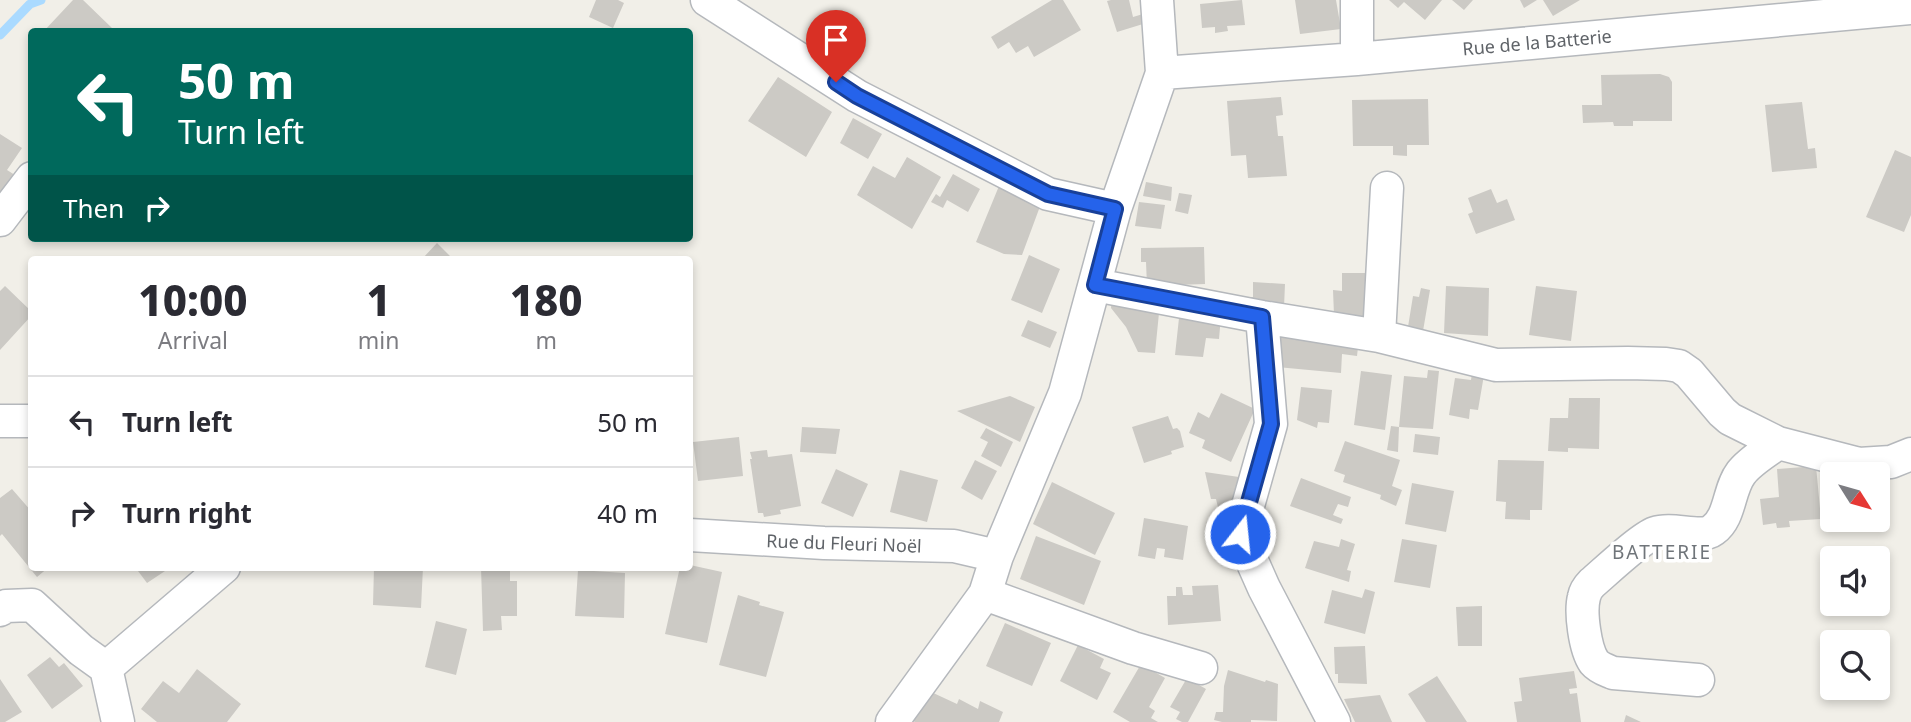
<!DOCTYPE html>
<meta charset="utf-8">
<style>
body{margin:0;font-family:"Noto Sans",sans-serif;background:#f7f7f7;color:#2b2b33;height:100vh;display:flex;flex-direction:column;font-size:26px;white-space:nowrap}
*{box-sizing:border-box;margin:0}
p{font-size:23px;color:#7c7c81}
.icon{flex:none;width:38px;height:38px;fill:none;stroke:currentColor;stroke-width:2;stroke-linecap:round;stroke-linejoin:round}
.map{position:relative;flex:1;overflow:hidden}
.panel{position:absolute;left:28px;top:256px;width:665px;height:315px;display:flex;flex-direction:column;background:#fff;border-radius:7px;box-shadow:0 4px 10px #0003}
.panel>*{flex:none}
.top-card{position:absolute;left:28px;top:28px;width:665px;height:214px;border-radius:7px;box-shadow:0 4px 10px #0003;background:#00695c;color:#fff;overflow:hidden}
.needle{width:46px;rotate:127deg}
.controls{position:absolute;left:1820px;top:462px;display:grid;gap:14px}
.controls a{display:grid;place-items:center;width:70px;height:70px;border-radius:7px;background:#fff;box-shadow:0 4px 10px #0003;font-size:35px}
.pin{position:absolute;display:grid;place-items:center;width:60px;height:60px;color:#fff;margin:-72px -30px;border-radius:50% 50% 50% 0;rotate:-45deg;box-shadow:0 0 7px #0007}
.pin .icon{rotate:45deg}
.me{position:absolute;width:77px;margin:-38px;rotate:16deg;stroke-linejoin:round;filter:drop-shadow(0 0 5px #0008)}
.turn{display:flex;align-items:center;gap:24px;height:147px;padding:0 35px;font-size:32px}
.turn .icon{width:91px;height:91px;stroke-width:2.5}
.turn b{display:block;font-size:49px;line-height:60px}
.then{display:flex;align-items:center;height:66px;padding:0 35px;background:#0003;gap:14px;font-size:26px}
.eta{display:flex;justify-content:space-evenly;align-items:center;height:119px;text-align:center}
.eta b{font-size:42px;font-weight:800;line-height:49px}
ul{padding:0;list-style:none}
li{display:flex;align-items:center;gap:21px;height:91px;padding:0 35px;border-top:2px solid #e1e1e2}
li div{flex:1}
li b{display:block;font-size:26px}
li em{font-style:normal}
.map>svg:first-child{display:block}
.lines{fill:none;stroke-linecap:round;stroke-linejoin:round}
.stream{stroke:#aadaff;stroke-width:9}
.building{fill:#cccac5}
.minor-casing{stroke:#b5b8bc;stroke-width:35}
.minor{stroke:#fff;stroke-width:32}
.route-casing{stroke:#184099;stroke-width:18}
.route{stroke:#2563eb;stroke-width:12}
.labels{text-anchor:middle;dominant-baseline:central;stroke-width:7;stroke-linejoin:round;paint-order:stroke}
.street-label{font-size:18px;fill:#5f6368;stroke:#fff}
.neighbourhood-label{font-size:19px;letter-spacing:2px;fill:#70757a;stroke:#fff}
</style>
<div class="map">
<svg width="1911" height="722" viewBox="0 0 1911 722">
<rect width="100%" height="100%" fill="#f1efe8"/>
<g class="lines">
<path class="stream" d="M0 35 30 4 41 0"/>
</g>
<path class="building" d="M73 0H83L112 28 109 32H43Z
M596 0H618L624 3 613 28 589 17Z
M1052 0H1063L1081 30 1034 57 1028 46 1016 53 1009 42 998 49 991 37Z
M1111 0H1129L1133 17 1143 14V24L1117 32 1107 1Z
M1242 0 1245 25 1227 26 1228 31 1215 33V27L1202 28 1200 4Z
M1295 0H1336L1341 29 1300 34Z
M1389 0H1442L1425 20 1404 2 1398 8Z
M1452 0H1473L1464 10Z
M1520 0H1537L1524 8Z
M1543 0H1580L1553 16Z
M1660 74 1669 77 1672 82V121H1633V126H1614L1613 122 1583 123 1582 105H1602L1601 75Z
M778 77 832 112 806 157 748 121Z
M1281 97 1283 115 1276 116 1278 136H1283L1287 176 1248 178 1246 155 1231 156 1227 101Z
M1428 99 1429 145H1407V156L1393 155V146H1353L1352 100Z
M1802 102 1808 149 1815 148 1817 168 1772 172 1765 105Z
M853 118 882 134 868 159 840 143Z
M0 134 22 148 7 170 18 177 6 195 0 191Z
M1895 150 1911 157V215L1904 232 1866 217Z
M907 157 941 177 912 229 857 195 873 166 895 178Z
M953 174 980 189 968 212 947 200 943 208 931 202 936 194 940 197Z
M1146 182 1172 187 1171 201 1143 196Z
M999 186 1042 201 1022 255 1004 254 976 242Z
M1491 189 1497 203 1507 199 1515 220 1476 234 1468 214 1473 212 1468 198Z
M1179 193 1192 195 1188 214 1175 211Z
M1139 202 1165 205 1161 229 1135 226Z
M437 243 453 259H422Z
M1204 247 1205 284 1147 286 1146 262H1141V248Z
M1029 255 1060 269 1042 313 1011 300Z
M1342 273H1376L1371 322H1349V315H1334L1333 290 1342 291Z
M1253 282 1285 284 1284 307 1250 305V297H1253Z
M5 286 32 312V315L0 350V291Z
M1446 286 1489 288 1488 336 1444 333Z
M1536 286 1577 291 1571 341 1529 335Z
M1421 288 1430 290 1423 331 1407 333 1413 296 1419 297Z
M1112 292 1160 303 1155 353 1138 352 1126 327 1111 308Z
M1221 316 1219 339 1206 338 1203 357 1175 355 1179 318 1205 321Z
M1028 320 1057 332 1050 348 1021 336Z
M1281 328 1359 338 1357 356 1342 354 1341 373 1277 367Z
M1428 370 1439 371 1433 429 1399 427 1404 376 1427 378Z
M1361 371 1392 375 1385 430 1354 425Z
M1472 373 1484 375 1478 410 1470 409 1469 419 1449 415 1455 378 1471 380Z
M1301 387 1332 390 1329 423 1318 422 1317 428 1297 420Z
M1221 393 1255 409 1231 462 1202 448 1205 440 1189 433 1198 412 1209 418Z
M1010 396 1035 407 1020 442 957 411Z
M1569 398H1600L1599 449 1568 448V452L1548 451 1550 418H1568Z
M1168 416 1173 429 1177 428 1180 431 1184 447 1171 451 1172 454 1144 463 1132 427Z
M1391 426 1399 427 1398 452 1387 450Z
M802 427 840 429 836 454 800 452Z
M986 428 1013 442 1001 467 981 456 988 442 980 438Z
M1415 434 1440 437 1438 455 1413 452Z
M739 437 743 476 698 481 693 442Z
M1345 441 1400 460 1392 486 1402 490 1396 506 1380 499 1381 495 1343 482 1345 475 1334 471Z
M767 450 768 457 792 454 801 506 780 510 781 514 764 517 763 513H758L750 459H752L750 452Z
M975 460 997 471 982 500 961 488Z
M1498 460 1544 461 1542 510H1530V520L1505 519 1506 502 1496 501Z
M1816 466 1821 519 1789 521 1790 527 1777 528 1776 523 1763 525 1760 499 1779 497 1777 469Z
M836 469 868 484 853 517 821 503Z
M900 470 938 480 927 522 890 512Z
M1205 472 1239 477 1235 525 1222 524 1216 499H1211Z
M1301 478 1351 497 1348 507 1338 504 1333 515 1343 519 1341 524 1290 506Z
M1052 482 1115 513 1095 555 1033 524Z
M1412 483 1454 491 1446 532 1405 524Z
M12 489 32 512V567H49L37 577 2 534 0 536V498Z
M1144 518 1188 526 1183 560 1164 557 1165 549 1157 548 1155 559 1138 556Z
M1036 536 1101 561 1084 605 1020 579Z
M1341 539 1355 544 1347 570 1351 571 1349 582 1305 568 1314 541 1339 547Z
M1402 539 1437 545 1430 588 1394 582Z
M690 565 722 572 707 643 665 634 680 567H690Z
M135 567H166L168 569 147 583Z
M374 567H423L421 608 373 605Z
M481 567H510V581H517V616H501L502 630 483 631Z
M578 570 625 573 624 618 575 616Z
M1218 585 1221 621 1168 625 1167 596H1176V587H1182L1183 595H1193L1192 586Z
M1365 589 1375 592 1365 634 1324 623 1332 590 1362 598Z
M738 595 760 602 759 605 784 612 766 677 719 665Z
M1482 606V646H1458L1456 607Z
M436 621 467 629 456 675 425 667Z
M1005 623 1051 643 1032 686 986 666Z
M1078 645 1104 659 1100 668 1111 673 1097 700 1060 681Z
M1365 646 1367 684 1338 683V674H1335L1334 647Z
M50 657 59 667 64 663 83 686 52 709 27 675Z
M1141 664 1165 678 1149 707 1155 711 1151 718 1158 722H1130L1113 712Z
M197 669 241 704 227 722H157L141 709 163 681 179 693Z
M1228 670 1265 682 1266 680 1278 684 1277 721 1251 720V722H1222L1214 720 1216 712H1223L1224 686Z
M1574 671 1577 688 1569 689 1570 694 1577 693 1581 722H1517L1514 702 1522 701 1519 678Z
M1437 676 1467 722H1426L1408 694Z
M1187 678 1206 689 1188 722H1182L1176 719 1180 712 1170 707Z
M0 679 22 712 5 722H0Z
M929 691 957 704 959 699 978 709 980 701 1003 712 999 722H915L908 718Z
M1380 695 1392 722H1355L1344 699Z
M1626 715 1641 722H1624Z"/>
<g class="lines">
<g class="minor-casing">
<path id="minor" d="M707 0 857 96 1048 194 1115 209
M1357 0V59
M1162 73 1357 59 1911 8
M0 220 32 178
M1095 285 1262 317 1379 336 1496 365 1628 363 1666 364 1679 366 1689 373 1722 412 1730 419 1778 443 1859 464 1891 462 1911 454
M1262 317 1271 424 1240 534 1264 588 1334 722
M1379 336 1387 188
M0 421H32
M690 535 824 543 954 546 997 556
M985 594 1133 648 1201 668
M0 610 6 606 32 605 81 650 106 668 224 567
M106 668 118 722
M1698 680 1613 673C1606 670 1599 668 1594 662 1585 649 1580 612 1584 597 1585 591 1588 587 1592 583 1606 571 1641 538 1655 533 1673 527 1701 539 1713 530 1731 517 1728 490 1741 473 1750 461 1766 452 1778 443
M892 722 985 594 997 556 1065 393 1115 209 1162 73 1157 0"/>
</g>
<use href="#minor" class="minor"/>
</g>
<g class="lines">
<g class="route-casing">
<path id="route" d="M836 82 857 96 1048 194 1115 209 1095 285 1262 317 1271 424 1240 534"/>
</g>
<use href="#route" class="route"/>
</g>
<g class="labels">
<g class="street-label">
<text transform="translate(1537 42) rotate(-5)">Rue de la Batterie</text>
<text transform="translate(844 543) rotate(2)">Rue du Fleuri Noël</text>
</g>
<g class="neighbourhood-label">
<text x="1662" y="552">BATTERIE</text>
</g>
</g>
</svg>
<div class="controls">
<a><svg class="needle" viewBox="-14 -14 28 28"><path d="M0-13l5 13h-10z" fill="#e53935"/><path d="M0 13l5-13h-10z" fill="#7c7c81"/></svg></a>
<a><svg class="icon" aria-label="sound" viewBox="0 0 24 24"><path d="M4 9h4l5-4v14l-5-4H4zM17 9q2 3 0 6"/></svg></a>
<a><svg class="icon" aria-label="search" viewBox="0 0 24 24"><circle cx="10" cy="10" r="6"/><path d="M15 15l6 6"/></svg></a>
</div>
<div class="pin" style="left:836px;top:82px;background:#d93025"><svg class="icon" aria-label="arrive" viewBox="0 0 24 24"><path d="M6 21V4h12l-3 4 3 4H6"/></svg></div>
<svg class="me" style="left:1240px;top:534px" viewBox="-20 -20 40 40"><circle r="17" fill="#2563eb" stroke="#fff" stroke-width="3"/><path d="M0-11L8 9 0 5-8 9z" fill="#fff"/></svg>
<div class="top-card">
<div class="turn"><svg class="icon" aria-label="left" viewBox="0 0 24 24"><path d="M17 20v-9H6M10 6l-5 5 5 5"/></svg><div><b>50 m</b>Turn left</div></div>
<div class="then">Then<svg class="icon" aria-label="right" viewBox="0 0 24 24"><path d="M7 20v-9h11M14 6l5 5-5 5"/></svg></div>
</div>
<section class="panel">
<div class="eta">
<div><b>10:00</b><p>Arrival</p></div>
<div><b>1</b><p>min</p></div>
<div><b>180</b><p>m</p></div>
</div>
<ul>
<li><svg class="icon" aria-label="left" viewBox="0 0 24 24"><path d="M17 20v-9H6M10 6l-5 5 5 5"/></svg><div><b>Turn left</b></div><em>50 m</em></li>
<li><svg class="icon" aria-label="right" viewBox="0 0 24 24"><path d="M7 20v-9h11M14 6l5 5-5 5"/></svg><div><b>Turn right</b></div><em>40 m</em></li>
</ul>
</section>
</div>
